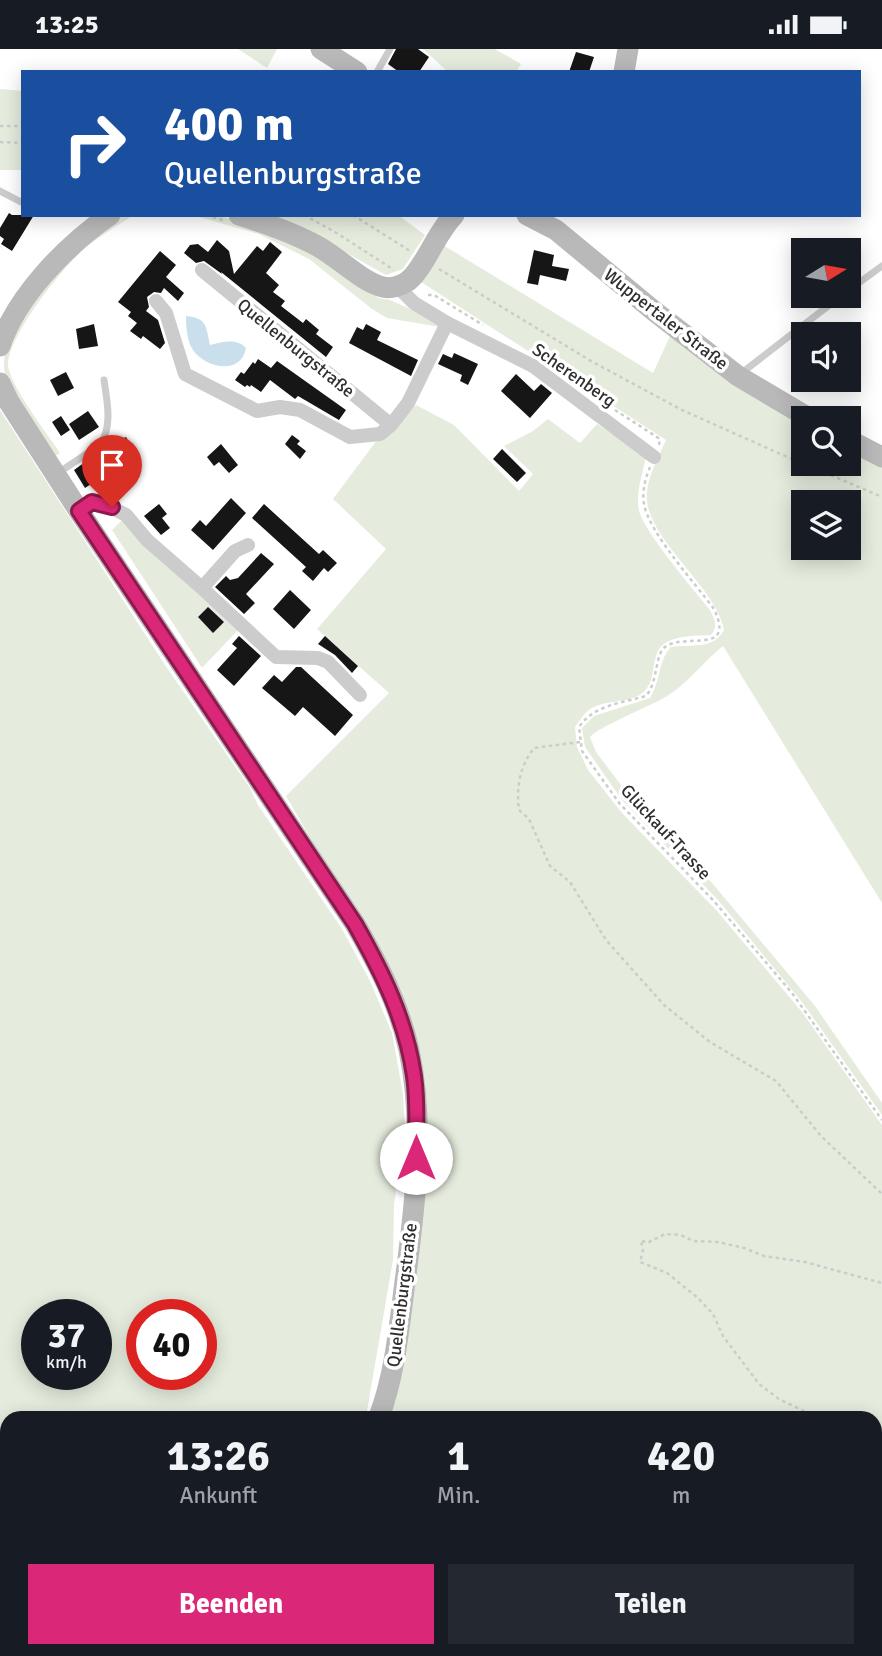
<!DOCTYPE html>
<html lang="de">
<meta charset="utf-8">
<style>
body{margin:0;font-family:Signika,sans-serif;background:#242831;color:#f1f3f6;height:100vh;display:flex;flex-direction:column;font-size:26px;white-space:nowrap}
*{box-sizing:border-box;margin:0}
p{font-size:23px;color:#9ea1a6}
.icon{flex:none;width:38px;height:38px;fill:none;stroke:currentColor;stroke-width:2;stroke-linecap:round;stroke-linejoin:round}
.map{position:relative;flex:1;overflow:hidden}
.side{position:absolute;left:0px;top:1362px;width:882px;height:247px;display:flex;flex-direction:column;background:#171b24;border-radius:21px 21px 0 0;box-shadow:0 4px 18px #0003}
.side>*{flex:none}
.guide{position:absolute;left:21px;top:21px;width:840px;height:147px;border-radius:0px;box-shadow:0 4px 18px #0003;background:#1a4fa0;color:#fff;overflow:hidden}
.needle{width:46px;rotate:79deg}
.tools{position:absolute;left:791px;top:189px;display:grid;gap:14px}
.tools a{display:grid;place-items:center;width:70px;height:70px;border-radius:0px;background:#171b24;box-shadow:0 4px 18px #0003;font-size:35px}
.speed{position:absolute;left:21px;top:1250px;display:flex;gap:14px;font-size:35px;font-weight:700;text-align:center}
.speed>*{display:grid;place-content:center;width:91px;height:91px;border-radius:50%;background:#171b24;box-shadow:0 4px 18px #0003;line-height:1}
.speed small{font-size:18px;font-weight:400}
.speed .limit{border:10px solid #d22;background:#fff;color:#111}
.pin{position:absolute;display:grid;place-items:center;width:60px;height:60px;color:#fff;margin:-72px -30px;border-radius:50% 50% 50% 0;rotate:-45deg;box-shadow:0 0 7px #0007}
.pin .icon{rotate:45deg}
.me{position:absolute;width:77px;margin:-38px;rotate:0deg;stroke-linejoin:round;filter:drop-shadow(0 0 5px #0008)}
.turn{display:flex;align-items:center;gap:24px;height:147px;padding:0 28px;font-size:32px}
.turn .icon{width:91px;height:91px;stroke-width:2.5}
.turn b{display:block;font-size:49px;line-height:60px}
.eta{display:flex;justify-content:space-evenly;align-items:center;height:119px;text-align:center}
.eta b{font-size:42px;font-weight:700;line-height:49px}
.button{display:flex;gap:14px;margin-top:auto;padding:14px 28px}
.button a{flex:1;height:80px;border-radius:0px;background:#db2777;color:#fff;font-size:28px;font-weight:700;line-height:80px;text-align:center}
.button a+a{background:#242831;color:#f1f3f6}
.status{display:flex;justify-content:space-between;align-items:center;height:49px;padding:0 35px;background:#171b24;direction:ltr}
.status svg{height:19px;fill:currentColor}
.map>svg:first-child{display:block}
.green{fill:#e5ecdd;fill-rule:evenodd}
.water{fill:#c9dfeb}
.building{fill:#161616}
.lines{fill:none;stroke-linecap:round;stroke-linejoin:round}
.path{stroke:#ccc;stroke-width:2.5;stroke-dasharray:3.5 3.5;stroke-linecap:butt}
.lane{stroke:#ccc;stroke-width:7}
.street{stroke:#ccc;stroke-width:14}
.secondary{stroke:#b9b9b9;stroke-width:21}
.route-casing{stroke:#8e194d;stroke-width:18}
.route{stroke:#db2777;stroke-width:12}
.labels{text-anchor:middle;dominant-baseline:central;stroke-width:7;stroke-linejoin:round;paint-order:stroke}
.street-label{font-size:18px;fill:#2f2f2f;stroke:#fff}
</style>
<div class="status"><b>13:25</b><svg viewBox="0 0 49 12"><path d="M0 12V9h3v3zM5 12V6h3v6zM10 12V3h3v9zM15 12V0h3v12zM26 1h20v11H26zM47 4h2v5h-2z"/></svg></div>
<div class="map">
<svg width="882" height="1607" viewBox="0 0 882 1607">
<rect width="100%" height="100%" fill="#fff"/>
<path class="green" d="M238 0H277L267 19Z
M423 0H495L521 15 516 23H448Z
M0 40 23 42V121H0Z
M123 166H134C118 176 100 187 85 199 63 218 8 287 8 316 9 335 48 386 60 404L52 409 6 332C4 323 3 315 5 305 16 261 84 189 123 166Z
M192 166H218L258 179 332 214 378 249 390 251 437 272 440 278 387 269 372 260 309 210 259 185Z
M265 166H398L425 186 403 220 386 226 334 197Z
M443 196 653 324 670 287 803 374V415H849V400L882 418V854L723 597C703 613 685 638 662 650 647 658 597 679 590 688L596 703 624 740 713 835 815 957 882 1054V1066L802 953 718 851 622 751 585 698 582 679 594 667 650 649C661 631 658 612 671 598 692 595 713 601 724 581 716 536 641 487 647 442 649 425 659 407 666 391L421 233ZM803 453H849V499H803Z
M416 356 454 376 519 442 533 425 504 397 533 382 548 370 580 394 597 375 646 407C643 425 635 444 639 462 645 484 693 540 710 561 714 570 719 577 711 586 697 587 680 586 667 593 647 604 660 632 641 645 626 655 604 650 589 661 583 665 579 673 575 678L577 698 588 721 622 764 717 862 802 963 882 1076V1607H417L420 1601H875V1368H385L422 1031 344 847 286 747 389 644 317 580 386 500 333 450 377 391 392 381Z
M0 361 165 616 250 739 258 756 342 880 370 932 392 984 403 1045 405 1080 394 1156 393 1211 367 1362 363 1368H7V1601H205L206 1607H0ZM96 1265V1325H37V1265ZM201 1265V1325H142V1265Z
M124 469 239 580 202 619 112 481Z"/>
<path class="water" d="M186 267C207 269 206 277 210 296 223 293 236 289 246 299 241 327 205 319 193 301 187 292 186 278 186 267Z"/>
<path class="building" d="M396 0H418L429 8 419 23H399L388 15Z
M576 3 594 8 589 23H569Z
M9 164 12 166H34L12 202 1 195 4 190 0 187V179Z
M217 191 229 202 234 225 257 197 263 202 270 193 282 203 266 224 279 236 273 243 285 252 281 257 303 274 306 270 319 281 316 285 333 298 326 308 221 223 222 225 204 212 196 214 184 204 190 196 198 195 208 203Z
M534 201 554 206 552 217 569 220 566 232 540 226 538 236 527 234Z
M160 202 176 216 166 228 184 244 178 252 164 239 161 244 154 243 147 248 149 258 146 262 158 271 165 294 160 300 143 287 141 290 130 282 137 274 128 267 131 263 118 253Z
M94 275 98 297 79 300 76 280Z
M366 275 381 283 377 291 418 311 411 327 349 294 357 278 363 281Z
M454 304 478 315 468 336 460 332 462 326 438 315 443 305 452 309Z
M258 310 271 319 277 312 346 361 339 371 298 347 295 350 270 331 261 343 251 336 250 338 247 336 245 338 235 331 241 323 244 325 253 313 255 315Z
M66 323 74 339 58 347 50 331Z
M516 325 534 342 541 335 552 344 530 369 501 342Z
M88 362 99 378 79 391 69 375Z
M61 367 70 381 61 387 52 373Z
M292 386 300 392 297 395 306 402 300 410 285 395Z
M126 388 134 402 121 410 112 396Z
M221 395 238 416 229 424 219 413 214 417 207 408Z
M502 400 526 424 517 433 493 410Z
M95 406 105 421 112 416 120 428 105 438 100 429 85 439 74 421Z
M231 449 246 464 213 501 191 481 200 471 206 477Z
M159 455 167 465 162 469 170 479 161 486 144 467Z
M264 455 319 505 323 501 337 514 328 523 324 519 313 532 302 522 306 518 252 469Z
M261 504 274 515 246 545 255 554 244 565 215 538 226 527 230 531 238 529Z
M290 541 311 561 294 580 273 560Z
M208 558 224 573 213 584 198 568Z
M239 587 261 607 234 637 217 621 237 599 232 595Z
M325 587 358 617 352 624 335 606 318 595Z
M296 618H301L353 666 335 687 303 658 295 667 262 639 274 626 282 633Z"/>
<g class="lines">
<path class="path" d="M0 77H23
M0 93 23 94
M206 166 223 171
M304 166 335 183 394 221
M353 166 410 202
M439 220 591 312 682 361 803 415
M428 246H434L483 276
M615 361 660 390 659 396
M805 415 882 448
M650 418C645 430 642 443 644 455 649 484 696 535 714 560 736 607 685 583 665 598 655 605 658 633 646 647 621 654 594 656 579 678L582 702 620 755 713 851 792 944 882 1071
M580 693 534 699C520 717 516 738 519 761L529 770 550 817 570 833 606 891 664 956 710 993 776 1032 821 1087 882 1145
M817 1368 779 1350 759 1335 723 1287 713 1265 698 1249 667 1224 640 1213 643 1201 641 1191 647 1194 665 1185 681 1186 693 1192 718 1193 744 1199 764 1207 805 1213 882 1234
M875 1415 882 1420"/>
<path class="lane" d="M377 23 390 0
M0 142 23 154
M849 241 882 217
M739 326 841 247
M58 424 100 396C113 377 107 352 104 331"/>
<path class="street" d="M202 221 391 376
M397 237 414 254 447 274 533 317 654 408
M156 252 166 264 185 325 257 362 280 358 300 361 350 388 380 385 391 376 408 354 447 274
M79 462 92 453H101L126 466 147 491 202 539
M248 496 235 502 202 539 276 608 318 609 328 613 360 646"/>
<path class="secondary" d="M321 0 357 23
M624 23 628 0
M239 166C267 175 294 184 319 198 339 209 362 233 383 238 391 240 401 237 408 232 424 220 436 184 454 166
M527 166 556 181 654 262 738 327 809 369
M0 297C17 246 67 196 110 166
M0 334 9 353 79 462 355 875C378 915 399 955 409 1001 425 1076 415 1158 405 1233 399 1279 395 1325 379 1368
M849 391 882 408
M253 1607 255 1601"/>
</g>
<g class="lines">
<g class="route-casing">
<path id="route" d="M112 458 92 453 79 462 355 875C382 923 406 971 414 1027 418 1054 416 1082 416 1109"/>
</g>
<use href="#route" class="route"/>
</g>
<g class="labels">
<g class="street-label">
<text transform="translate(666 270) rotate(38)">Wuppertaler Straße</text>
<text transform="translate(296 299) rotate(39)">Quellenburgstraße</text>
<text transform="translate(574 326) rotate(35)">Scherenberg</text>
<text transform="translate(666 783) rotate(47)">Glückauf-Trasse</text>
<text transform="translate(402 1246) rotate(-83)">Quellenburgstraße</text>
</g>
</g>
</svg>
<div class="tools">
<a><svg class="needle" viewBox="-14 -14 28 28"><path d="M0-13l5 13h-10z" fill="#e53935"/><path d="M0 13l5-13h-10z" fill="#9ea1a6"/></svg></a>
<a><svg class="icon" aria-label="sound" viewBox="0 0 24 24"><path d="M4 9h4l5-4v14l-5-4H4zM17 9q2 3 0 6"/></svg></a>
<a><svg class="icon" aria-label="search" viewBox="0 0 24 24"><circle cx="10" cy="10" r="6"/><path d="M15 15l6 6"/></svg></a>
<a><svg class="icon" aria-label="layers" viewBox="0 0 24 24"><path d="M12 4l9 5-9 5-9-5zM3 14l9 5 9-5"/></svg></a>
</div>
<div class="speed"><div>37<small>km/h</small></div><div class="limit">40</div></div>
<div class="pin" style="left:112px;top:458px;background:#d93025"><svg class="icon" aria-label="arrive" viewBox="0 0 24 24"><path d="M6 21V4h12l-3 4 3 4H6"/></svg></div>
<svg class="me" style="left:416px;top:1109px" viewBox="-20 -20 40 40"><circle r="19" fill="#fff"/><path d="M0-13L10 11 0 6-10 11z" fill="#db2777"/></svg>
<div class="guide">
<div class="turn"><svg class="icon" aria-label="right" viewBox="0 0 24 24"><path d="M7 20v-9h11M14 6l5 5-5 5"/></svg><div><b>400 m</b>Quellenburgstraße</div></div>
</div>
<section class="side">
<div class="eta">
<div><b>13:26</b><p>Ankunft</p></div>
<div><b>1</b><p>Min.</p></div>
<div><b>420</b><p>m</p></div>
</div>
<div class="button"><a>Beenden</a><a>Teilen</a></div>
</section>
</div>
